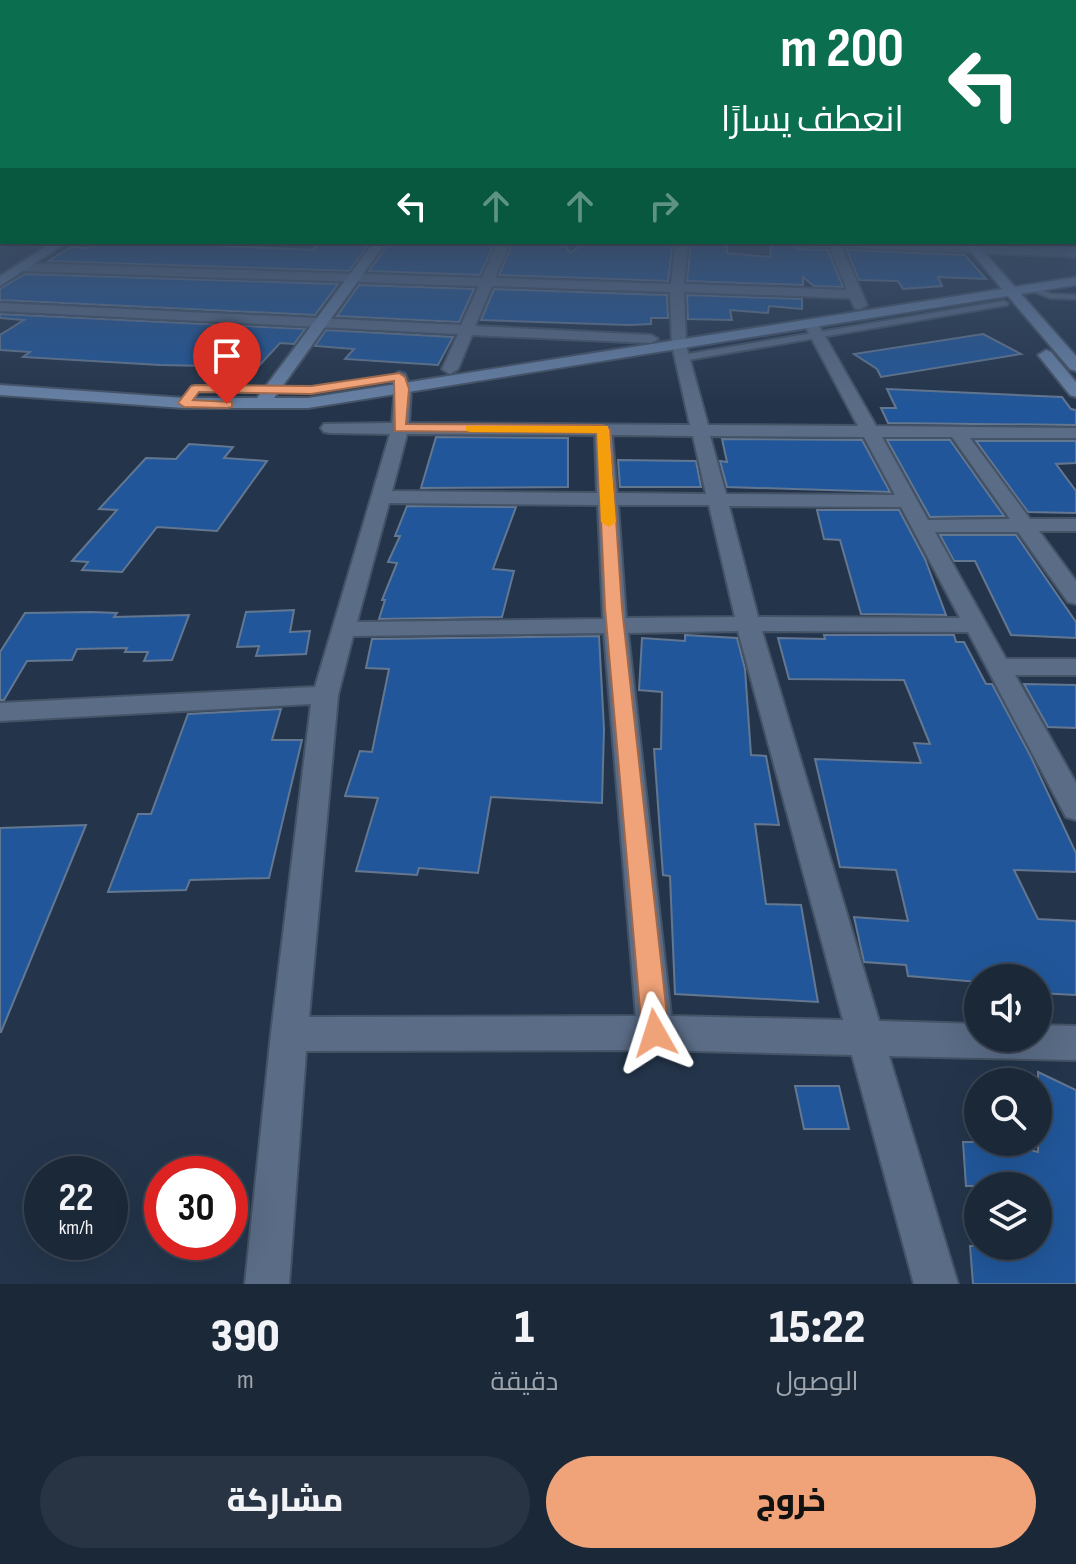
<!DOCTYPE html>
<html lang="ar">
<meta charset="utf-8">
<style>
body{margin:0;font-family:"Sofia Sans Condensed",Cairo,sans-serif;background:#283443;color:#f1f3f6;direction:rtl;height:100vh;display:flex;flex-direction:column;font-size:30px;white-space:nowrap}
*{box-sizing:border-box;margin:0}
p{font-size:26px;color:#a0a6ae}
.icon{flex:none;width:44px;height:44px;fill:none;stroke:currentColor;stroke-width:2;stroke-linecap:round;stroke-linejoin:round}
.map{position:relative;height:1284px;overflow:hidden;direction:ltr}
.side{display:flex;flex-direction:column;background:#1b2838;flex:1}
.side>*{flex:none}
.banner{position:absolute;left:0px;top:0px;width:1076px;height:244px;box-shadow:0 8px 32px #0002,0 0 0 2px #394453;direction:rtl;background:#0b6e4f;color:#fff;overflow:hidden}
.controls{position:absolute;left:964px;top:964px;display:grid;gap:16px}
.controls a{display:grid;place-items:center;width:88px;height:88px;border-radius:50%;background:#1b2838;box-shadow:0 8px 32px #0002,0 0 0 2px #394453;font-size:40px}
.speed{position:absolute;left:24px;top:1156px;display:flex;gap:16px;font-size:40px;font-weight:700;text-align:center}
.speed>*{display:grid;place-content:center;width:104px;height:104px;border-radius:50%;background:#1b2838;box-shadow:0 8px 32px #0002,0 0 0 2px #394453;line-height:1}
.speed small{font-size:20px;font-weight:400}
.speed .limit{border:12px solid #d22;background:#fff;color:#111}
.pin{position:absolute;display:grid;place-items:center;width:68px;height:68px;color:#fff;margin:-82px -34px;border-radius:50% 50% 50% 0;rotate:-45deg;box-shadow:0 0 8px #0007}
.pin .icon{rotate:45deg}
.me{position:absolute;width:88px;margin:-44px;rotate:354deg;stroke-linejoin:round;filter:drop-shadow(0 0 6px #0008)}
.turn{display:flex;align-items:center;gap:28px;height:168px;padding:0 40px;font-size:36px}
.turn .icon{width:104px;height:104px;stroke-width:2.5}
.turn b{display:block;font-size:56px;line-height:68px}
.lanes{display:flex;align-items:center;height:76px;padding:0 40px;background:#0003;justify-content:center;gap:40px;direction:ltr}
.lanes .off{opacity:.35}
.eta{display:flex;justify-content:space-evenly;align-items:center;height:136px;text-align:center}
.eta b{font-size:48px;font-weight:800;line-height:56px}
.cta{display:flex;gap:16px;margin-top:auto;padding:16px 40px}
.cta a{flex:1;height:92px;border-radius:48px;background:#f0a278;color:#111;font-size:32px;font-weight:800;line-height:92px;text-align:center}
.cta a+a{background:#283443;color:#f1f3f6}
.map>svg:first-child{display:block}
.building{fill:#21579a;stroke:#647791;stroke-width:2}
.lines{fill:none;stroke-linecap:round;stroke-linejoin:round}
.lane-casing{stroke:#455366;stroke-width:4}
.street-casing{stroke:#455366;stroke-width:4}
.secondary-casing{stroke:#455366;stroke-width:4}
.lane{fill:#5a6c86;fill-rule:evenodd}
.street{fill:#5a6c86;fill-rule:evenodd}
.secondary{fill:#6781a5;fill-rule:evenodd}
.route{fill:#f0a278;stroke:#9c694e;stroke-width:2}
.slow{fill:#f59e0b}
</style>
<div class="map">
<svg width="1076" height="1284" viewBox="0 0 1076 1284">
<rect width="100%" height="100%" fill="#24354b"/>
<path class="building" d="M98 242H228L224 246 313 250 320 242H370L349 271 48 261 71 247 89 248Z
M389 242H495L480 275 369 271Z
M513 242H563L570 253 586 242H673L668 281 499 275Z
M691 242H727V253L770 257 771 244 788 243 797 249 828 250 843 287 814 286 803 277V285L687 281Z
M847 250 965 255 986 279 938 277 942 286 903 289 898 281 859 280Z
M25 274 338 284 315 315 0 300V289Z
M359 285 474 289 459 322 337 316Z
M494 289 667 295 668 318H651V324L629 325 481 320Z
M687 295 802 299V309L769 306 768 313 730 310 732 320 688 319Z
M0 314 305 329 294 344 280 343 258 367 160 365 23 357 30 352 0 350V335L24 320 0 318Z
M326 330 453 337 438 365 345 359 354 349 315 346Z
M983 334 1021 354 881 377 877 369 854 354Z
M887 389 1062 397 1071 409 1076 410V425L888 423 881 408H896Z
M436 437 568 438V487L421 488Z
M722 439 862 440 890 492 727 487 720 461 727 462Z
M887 440H950L1004 516 930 517Z
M976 441H1076V463L1056 464 1076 491V513L1028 512Z
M189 444 233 447 224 458 267 461 217 531 157 527 122 572 82 570 88 562 72 561 117 510 99 509 146 458 176 459Z
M618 460 696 461 701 487H620Z
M407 506 516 507 493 569 514 571 502 617 379 619 385 600H382L397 563 388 562 400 536H395Z
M817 510H899L925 559 946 615 861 614 840 540 824 539Z
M940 535H1016L1076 622V638L1011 635 975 561H954Z
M294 610 290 632 310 631 306 654 256 656 259 646 237 647 246 612Z
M91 612 117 613 114 617 189 615 172 660 144 661 148 652H125L127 648 77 649 72 660 27 661 4 700H0V652L25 613Z
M685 635 737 638 745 669 751 755 766 756 779 825 755 824 766 904 801 905 818 1002 675 994 670 876 663 875 654 749H661L662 692 639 690 642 638 685 641Z
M824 635H954L956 642H964L986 684H992L1030 755 1076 853V872L1014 870 1038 919 1076 921V995L1038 993V978H978V982L908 976 906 965 864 962 854 917 908 921 896 870 840 867 815 759 921 763 914 743 930 744 904 680 789 679 778 638 825 639Z
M599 636 604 729 602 803 491 797 478 873 419 868 417 875 356 871 378 798 345 796 360 751 372 752 389 669 366 668 372 639Z
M1024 684 1076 685V728L1048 727Z
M281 709 272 740H302L269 878 190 880 186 890 108 892 138 814H151L188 714Z
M86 825 1 1032H0V828Z
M1038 1072 1076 1090V1284H973L970 1246H1038V1186H966L963 1142H999L1038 1152Z
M795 1086H839L849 1129H804Z"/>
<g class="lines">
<g class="lane-casing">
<path id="lane" d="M1033 286 1051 294 1076 295V299L1050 298 1030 290 1029 288Z
M1004 301 1008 303 1007 305 682 361 678 358 682 355Z"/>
</g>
<g class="street-casing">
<path id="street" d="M0 237 2 242 6 244 0 245Z
M26 242H66L67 243C58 249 35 248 26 242Z
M498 242H510L495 278 671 284 676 242H688L684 284 847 290 830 247 797 246 791 242H888L1076 249V257L842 247 867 305 860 309 855 308 850 298 684 292 686 345 708 425 858 426 804 324 811 320 818 324 876 426 1076 428V438H970L1030 519H1076V531H1039L1076 581V604L1068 602 1018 532H935L1006 659H1076V675H1015L1076 783V820L1066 817 968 632 762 631 879 1021 978 1024V1038H1038V1025L1076 1026V1060L889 1056 958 1284H914L852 1055 655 1050 306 1051 289 1284H245L271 1034 311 704 0 721V703L315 687 390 434 330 433 324 432 321 428 324 424 392 423 395 389 391 377 399 372 405 374 411 389 409 423 690 425 672 345 670 292 492 286 475 326 651 335 658 339 651 343 472 335 458 369 450 374 442 369 458 334 0 311V303L461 325 479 286 23 271 17 267 23 263 482 278ZM407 434 595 435 597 493 392 491ZM612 435 693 436 706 494 617 493ZM710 436 864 437 895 495 726 494ZM882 437H952L1010 519 928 520ZM389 503 598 505 603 619 357 622ZM618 505H709L735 617 626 618ZM729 506 901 507 960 618 758 617ZM738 631 843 1020 671 1016 628 633ZM604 633 636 1016 309 1017 338 695 353 636Z"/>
</g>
<g class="secondary-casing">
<path id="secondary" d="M53 242H67L0 286V276Z
M374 242H386L274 398H308L1002 289 963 242H975L1015 287 1076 277V285L1021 294 1076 356V371L1070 369 1008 296 308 408H184L0 395V385L184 398H257Z
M1046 350 1051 352 1076 382V397L1070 395 1038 355Z"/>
</g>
<use href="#lane" class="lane"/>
<use href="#street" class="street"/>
<use href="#secondary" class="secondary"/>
</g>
<linearGradient id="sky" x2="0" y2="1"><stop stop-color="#141d29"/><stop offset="0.56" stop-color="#3f516c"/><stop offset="1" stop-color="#3f516c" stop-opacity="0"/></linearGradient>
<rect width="1076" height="406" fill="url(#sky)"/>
<path class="route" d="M399 373 405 377 409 389 406 424 603 425 610 429 622 608 669 1033 665 1042 655 1045 646 1042 642 1033 605 608 597 433 395 431 394 381 311 394 199 392 193 400 232 402V407L227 408 184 407 178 403 191 386 195 385 311 386Z"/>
<path class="slow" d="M466 426H608L616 522 609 527 601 522 597 433 471 432 466 431Z"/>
</svg>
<div class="controls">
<a><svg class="icon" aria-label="sound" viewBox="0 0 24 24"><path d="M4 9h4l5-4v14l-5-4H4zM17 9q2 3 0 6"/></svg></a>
<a><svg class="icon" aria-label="search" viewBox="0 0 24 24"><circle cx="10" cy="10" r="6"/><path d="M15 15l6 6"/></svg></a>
<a><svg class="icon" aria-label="layers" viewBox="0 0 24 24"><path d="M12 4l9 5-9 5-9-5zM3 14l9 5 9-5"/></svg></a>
</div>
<div class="speed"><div>22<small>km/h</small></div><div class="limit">30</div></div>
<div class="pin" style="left:227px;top:404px;background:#d93025"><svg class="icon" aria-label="arrive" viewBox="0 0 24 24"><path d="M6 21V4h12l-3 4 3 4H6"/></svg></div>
<svg class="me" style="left:655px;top:1033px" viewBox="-20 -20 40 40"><path d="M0-17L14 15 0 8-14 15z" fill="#f0a278" stroke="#fff" stroke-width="4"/></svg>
<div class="banner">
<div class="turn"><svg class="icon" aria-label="left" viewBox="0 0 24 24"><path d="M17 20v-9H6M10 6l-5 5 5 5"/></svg><div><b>200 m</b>انعطف يسارًا</div></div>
<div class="lanes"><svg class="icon" aria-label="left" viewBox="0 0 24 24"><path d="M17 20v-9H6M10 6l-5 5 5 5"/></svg><svg class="icon off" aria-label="ahead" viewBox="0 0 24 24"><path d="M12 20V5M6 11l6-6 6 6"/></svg><svg class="icon off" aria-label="ahead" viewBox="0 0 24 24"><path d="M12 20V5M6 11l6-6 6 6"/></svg><svg class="icon off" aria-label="right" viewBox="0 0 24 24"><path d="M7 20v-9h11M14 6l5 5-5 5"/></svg></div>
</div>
</div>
<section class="side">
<div class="eta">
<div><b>15:22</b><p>الوصول</p></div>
<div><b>1</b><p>دقيقة</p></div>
<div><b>390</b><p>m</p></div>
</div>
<div class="cta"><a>خروج</a><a>مشاركة</a></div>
</section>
